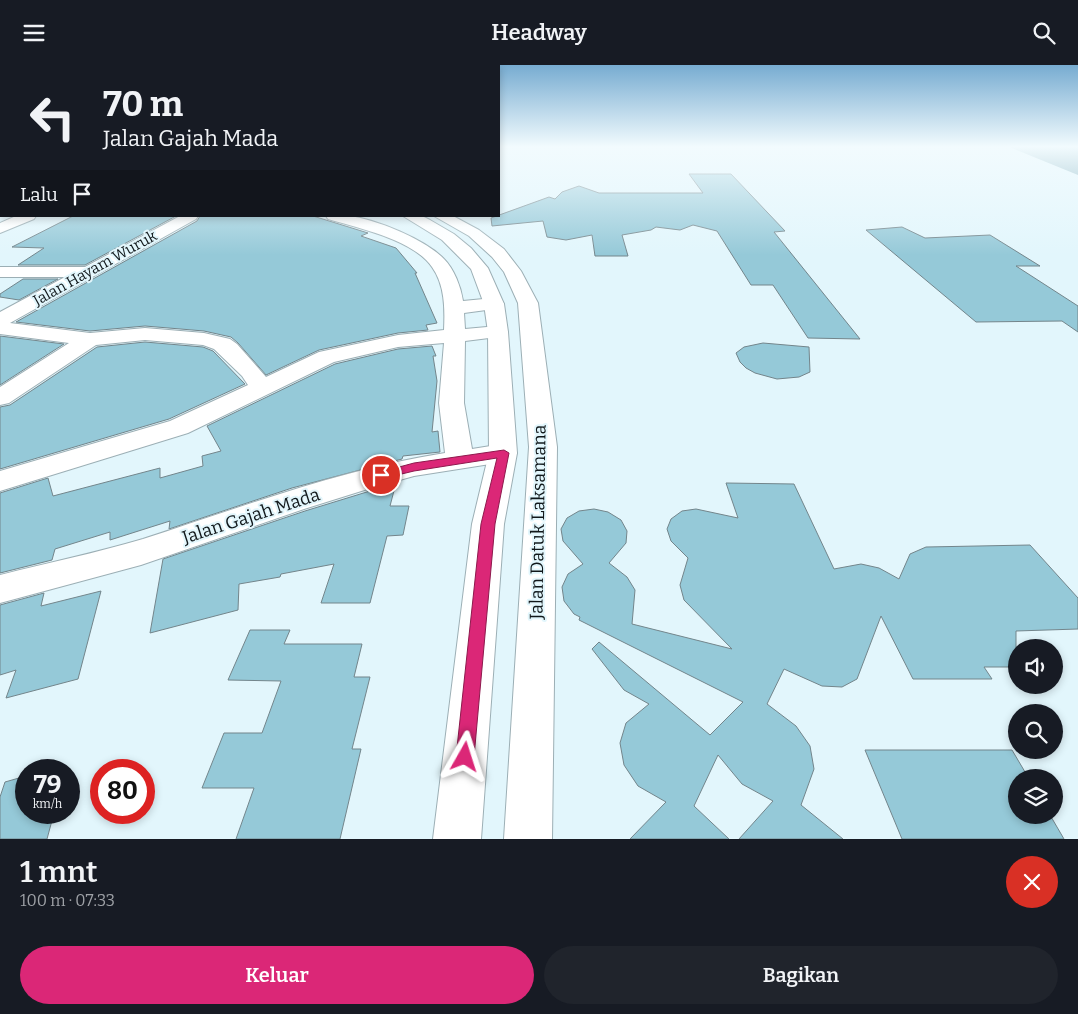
<!DOCTYPE html>
<html lang="id">
<meta charset="utf-8">
<style>
body{margin:0;font-family:Bitter,serif;background:#20242c;color:#f1f3f6;height:100vh;display:flex;flex-direction:column;font-size:19px;white-space:nowrap}
*{box-sizing:border-box;margin:0}
p{font-size:16px;color:#9ea1a6}
.icon{flex:none;width:28px;height:28px;fill:none;stroke:currentColor;stroke-width:2;stroke-linecap:round;stroke-linejoin:round}
.map{position:relative;height:774px;overflow:hidden}
.panel{display:flex;flex-direction:column;background:#171b24;flex:1}
.panel>*{flex:none}
.top-card{position:absolute;left:0px;top:0px;width:500px;height:152px;box-shadow:0 2px 8px #0003;background:#171b24;color:#f1f3f6;overflow:hidden}
.controls{position:absolute;left:1008px;top:574px;display:grid;gap:10px}
.controls a{display:grid;place-items:center;width:55px;height:55px;border-radius:50%;background:#171b24;box-shadow:0 2px 8px #0003;font-size:25px}
.speed{position:absolute;left:15px;top:694px;display:flex;gap:10px;font-size:25px;font-weight:700;text-align:center}
.speed>*{display:grid;place-content:center;width:65px;height:65px;border-radius:50%;background:#171b24;box-shadow:0 2px 8px #0003;line-height:1}
.speed small{font-size:12px;font-weight:400}
.speed .limit{border:8px solid #d22;background:#fff;color:#111}
.pin{position:absolute;display:grid;place-items:center;width:42px;height:42px;color:#fff;margin:-21px;border:2px solid #fff;border-radius:50%;box-shadow:0 1px 5px #0007}
.me{position:absolute;width:55px;margin:-28px;rotate:6deg;stroke-linejoin:round;filter:drop-shadow(0 0 4px #0008)}
.turn{display:flex;align-items:center;gap:18px;height:105px;padding:0 20px;font-size:22px}
.turn .icon{width:65px;height:65px;stroke-width:2.5}
.turn b{display:block;font-size:35px;line-height:42px}
.then{display:flex;align-items:center;height:48px;padding:0 20px;background:#0003;gap:10px;font-size:19px}
.round{display:grid;place-items:center;flex:none;width:52px;height:52px;border-radius:26px;background:#20242c}
.summary{display:flex;align-items:center;justify-content:space-between;height:85px;padding:0 20px}
h1{font-size:30px;font-weight:600;line-height:38px}
.action{display:flex;gap:10px;margin-top:auto;padding:10px 20px}
.action a{flex:1;height:58px;border-radius:30px;background:#db2777;color:#fff;font-size:20px;font-weight:600;line-height:58px;text-align:center}
.action a+a{background:#20242c;color:#f1f3f6}
header{display:flex;justify-content:space-between;align-items:center;height:65px;padding:0 20px;background:#171b24;font-size:22px;font-weight:600}
.map>svg:first-child{display:block}
.water{fill:#6da0af}
.building{fill:#95c9d8;stroke:#73858b}
.lines{fill:none;stroke-linecap:round;stroke-linejoin:round}
.minor-casing{stroke:#9cafb5;stroke-width:2}
.highway-casing{stroke:#9cafb5;stroke-width:2}
.minor{fill:#fff;fill-rule:evenodd}
.highway{fill:#fff;fill-rule:evenodd}
.route{fill:#db2777;stroke:#8e194d}
.labels{text-anchor:middle;dominant-baseline:central;stroke-width:4;stroke-linejoin:round;paint-order:stroke}
.far-street-label{font-size:15px;fill:#10171a;stroke:#e2f6fc}
.street-label{font-size:18px;fill:#10171a;stroke:#e2f6fc}
</style>
<header><svg class="icon" aria-label="menu" viewBox="0 0 24 24"><path d="M4 6h16M4 12h16M4 18h16"/></svg>Headway<svg class="icon" aria-label="search" viewBox="0 0 24 24"><circle cx="10" cy="10" r="6"/><path d="M15 15l6 6"/></svg></header>
<div class="map">
<svg width="1078" height="774" viewBox="0 0 1078 774">
<rect width="100%" height="100%" fill="#e2f6fc"/>
<path class="water" d="M1007 81H1078V110Z"/>
<path class="building" d="M689 109H731L785 166 774 167 860 274 808 273 773 220H751L717 166 693 160 680 165 656 162 651 165 622 170 628 191H595L592 170 566 175 547 172 543 156 492 161 491 153 549 132 555 134 562 127 579 121 599 128H703Z
M73 151H176L85 200H18L44 183 12 182Z
M200 151H313L368 168 361 171 396 183 417 208H415L437 258 426 260 428 265 398 268 319 285 266 310 238 278 231 272 204 266 145 261 90 266 16 257 197 156Z
M902 162 925 173 990 170 1040 201H1016L1078 241V267L1062 256 976 257 866 165Z
M23 214H58L19 235 0 232V229Z
M0 271 64 279 0 320Z
M145 277 203 282 213 286 245 319 169 354 0 404V342L10 340 97 282Z
M763 278 809 282 810 307 799 312 777 314 755 308 746 303 740 297 736 288 744 282Z
M432 281 436 291H433L437 316 432 367 438 366 440 387 403 391 402 394 292 423 169 464 170 456 110 475V467L55 484 52 495 0 508V428L48 413 53 431 160 403V413L203 401 202 391 221 386 207 361 335 299 398 284Z
M396 418 390 441H409L403 470 387 471 370 538H321L334 499 281 509 280 512 239 519 238 545 150 568 163 494 305 446Z
M726 418 794 419 834 504 861 499 879 503 899 514 910 489 926 482 1030 480 1078 533V564L1016 566V602H984L992 614H913L881 551 857 614 842 622 822 621 784 604 767 639 796 661 810 681 814 704 801 740 843 774H739L773 736 742 719 718 690 694 741 729 774H630L666 737 638 721 624 700 620 678 626 658 649 639 624 625 592 584 599 577 710 670 743 637 579 555 580 552 574 549 564 536 562 522 568 509 583 499 563 476 561 464 567 453 579 446 594 444 608 447 621 455 627 466 626 478 609 498 627 512 635 525 632 559 732 584 684 535 680 520 688 493 671 476 667 464 671 454 682 446 696 444 738 453Z
M101 526 78 614 6 633 16 605 0 610V540L44 528 41 541Z
M250 565H290L284 579H362L354 612H370L352 684H361L340 774H236L254 723H202L224 668H262L281 616 228 615Z
M865 685H1012L1028 712H1016V750H1050L1064 774H902Z
M26 711V748H54L47 774H0V732L5 717Z"/>
<g class="lines">
<g class="minor-casing">
<path id="minor" d="M0 83H1V89H0Z
M16 151H36L34 154 0 168V158Z
M180 151H198L196 154 10 258 90 268 145 263 204 268 230 274 237 279 266 312 319 287 398 270 444 265C445 244 445 220 432 202 414 175 358 163 328 154L326 151C334 151 342 150 349 151 376 154 426 175 444 194 454 204 461 222 463 236L494 233 501 235 504 239 501 243 464 248 465 264 498 261 505 263 508 267 505 271 465 276 464 338 472 384 503 379 513 382 517 388 513 394 503 397 414 411 371 423 304 444 141 500 0 538V510C47 498 96 488 143 474 242 442 342 404 445 388L439 338 444 278 398 282 334 297 188 368 0 426V406L170 356 248 320 242 311 214 284 203 280 145 275 96 280 9 338 0 340V322L69 278 0 269V247L65 212H0V202H85Z"/>
</g>
<g class="highway-casing">
<path id="highway" d="M403 151H422L430 155 454 169 471 183 488 203 504 239 508 267 517 388 504 459 481 774H433L472 459 489 388 488 267 484 239 471 204 442 175Z
M434 151H453L479 165 504 184 521 206 538 238 557 382 552 774H504L529 382 518 238 504 207 492 192 469 171Z"/>
</g>
<use href="#minor" class="minor"/>
<use href="#highway" class="highway"/>
</g>
<linearGradient id="sky" x2="0" y2="1"><stop stop-color="#77acd1"/><stop offset="0.43" stop-color="#f2fbfe"/><stop offset="1" stop-color="#f2fbfe" stop-opacity="0"/></linearGradient>
<rect width="1078" height="190" fill="url(#sky)"/>
<path class="route" d="M504 385 509 388 495 459 474 692 471 698 465 701 458 698 456 692 481 459 497 393 414 406 381 414 375 410 377 408 414 398Z"/>
<g class="labels">
<g class="far-street-label">
<text transform="translate(95 203) rotate(-29)">Jalan Hayam Wuruk</text>
</g>
<g class="street-label">
<text transform="translate(251 451) rotate(-18)">Jalan Gajah Mada</text>
<text transform="translate(538 457) rotate(-89)">Jalan Datuk Laksamana</text>
</g>
</g>
</svg>
<div class="controls">
<a><svg class="icon" aria-label="sound" viewBox="0 0 24 24"><path d="M4 9h4l5-4v14l-5-4H4zM17 9q2 3 0 6"/></svg></a>
<a><svg class="icon" aria-label="search" viewBox="0 0 24 24"><circle cx="10" cy="10" r="6"/><path d="M15 15l6 6"/></svg></a>
<a><svg class="icon" aria-label="layers" viewBox="0 0 24 24"><path d="M12 4l9 5-9 5-9-5zM3 14l9 5 9-5"/></svg></a>
</div>
<div class="speed"><div>79<small>km/h</small></div><div class="limit">80</div></div>
<div class="pin" style="left:381px;top:410px;background:#d93025"><svg class="icon" aria-label="arrive" viewBox="0 0 24 24"><path d="M6 21V4h12l-3 4 3 4H6"/></svg></div>
<svg class="me" style="left:465px;top:692px" viewBox="-20 -20 40 40"><path d="M0-17L14 15 0 8-14 15z" fill="#db2777" stroke="#fff" stroke-width="4"/></svg>
<div class="top-card">
<div class="turn"><svg class="icon" aria-label="left" viewBox="0 0 24 24"><path d="M17 20v-9H6M10 6l-5 5 5 5"/></svg><div><b>70 m</b>Jalan Gajah Mada</div></div>
<div class="then">Lalu<svg class="icon" aria-label="arrive" viewBox="0 0 24 24"><path d="M6 21V4h12l-3 4 3 4H6"/></svg></div>
</div>
</div>
<section class="panel">
<div class="summary"><div><h1>1 mnt</h1><p>100 m · 07:33</p></div><a class="round" style="background:#d93025;color:#fff"><svg class="icon" aria-label="close" viewBox="0 0 24 24"><path d="M6 6l12 12M18 6L6 18"/></svg></a></div>
<div class="action"><a>Keluar</a><a>Bagikan</a></div>
</section>
